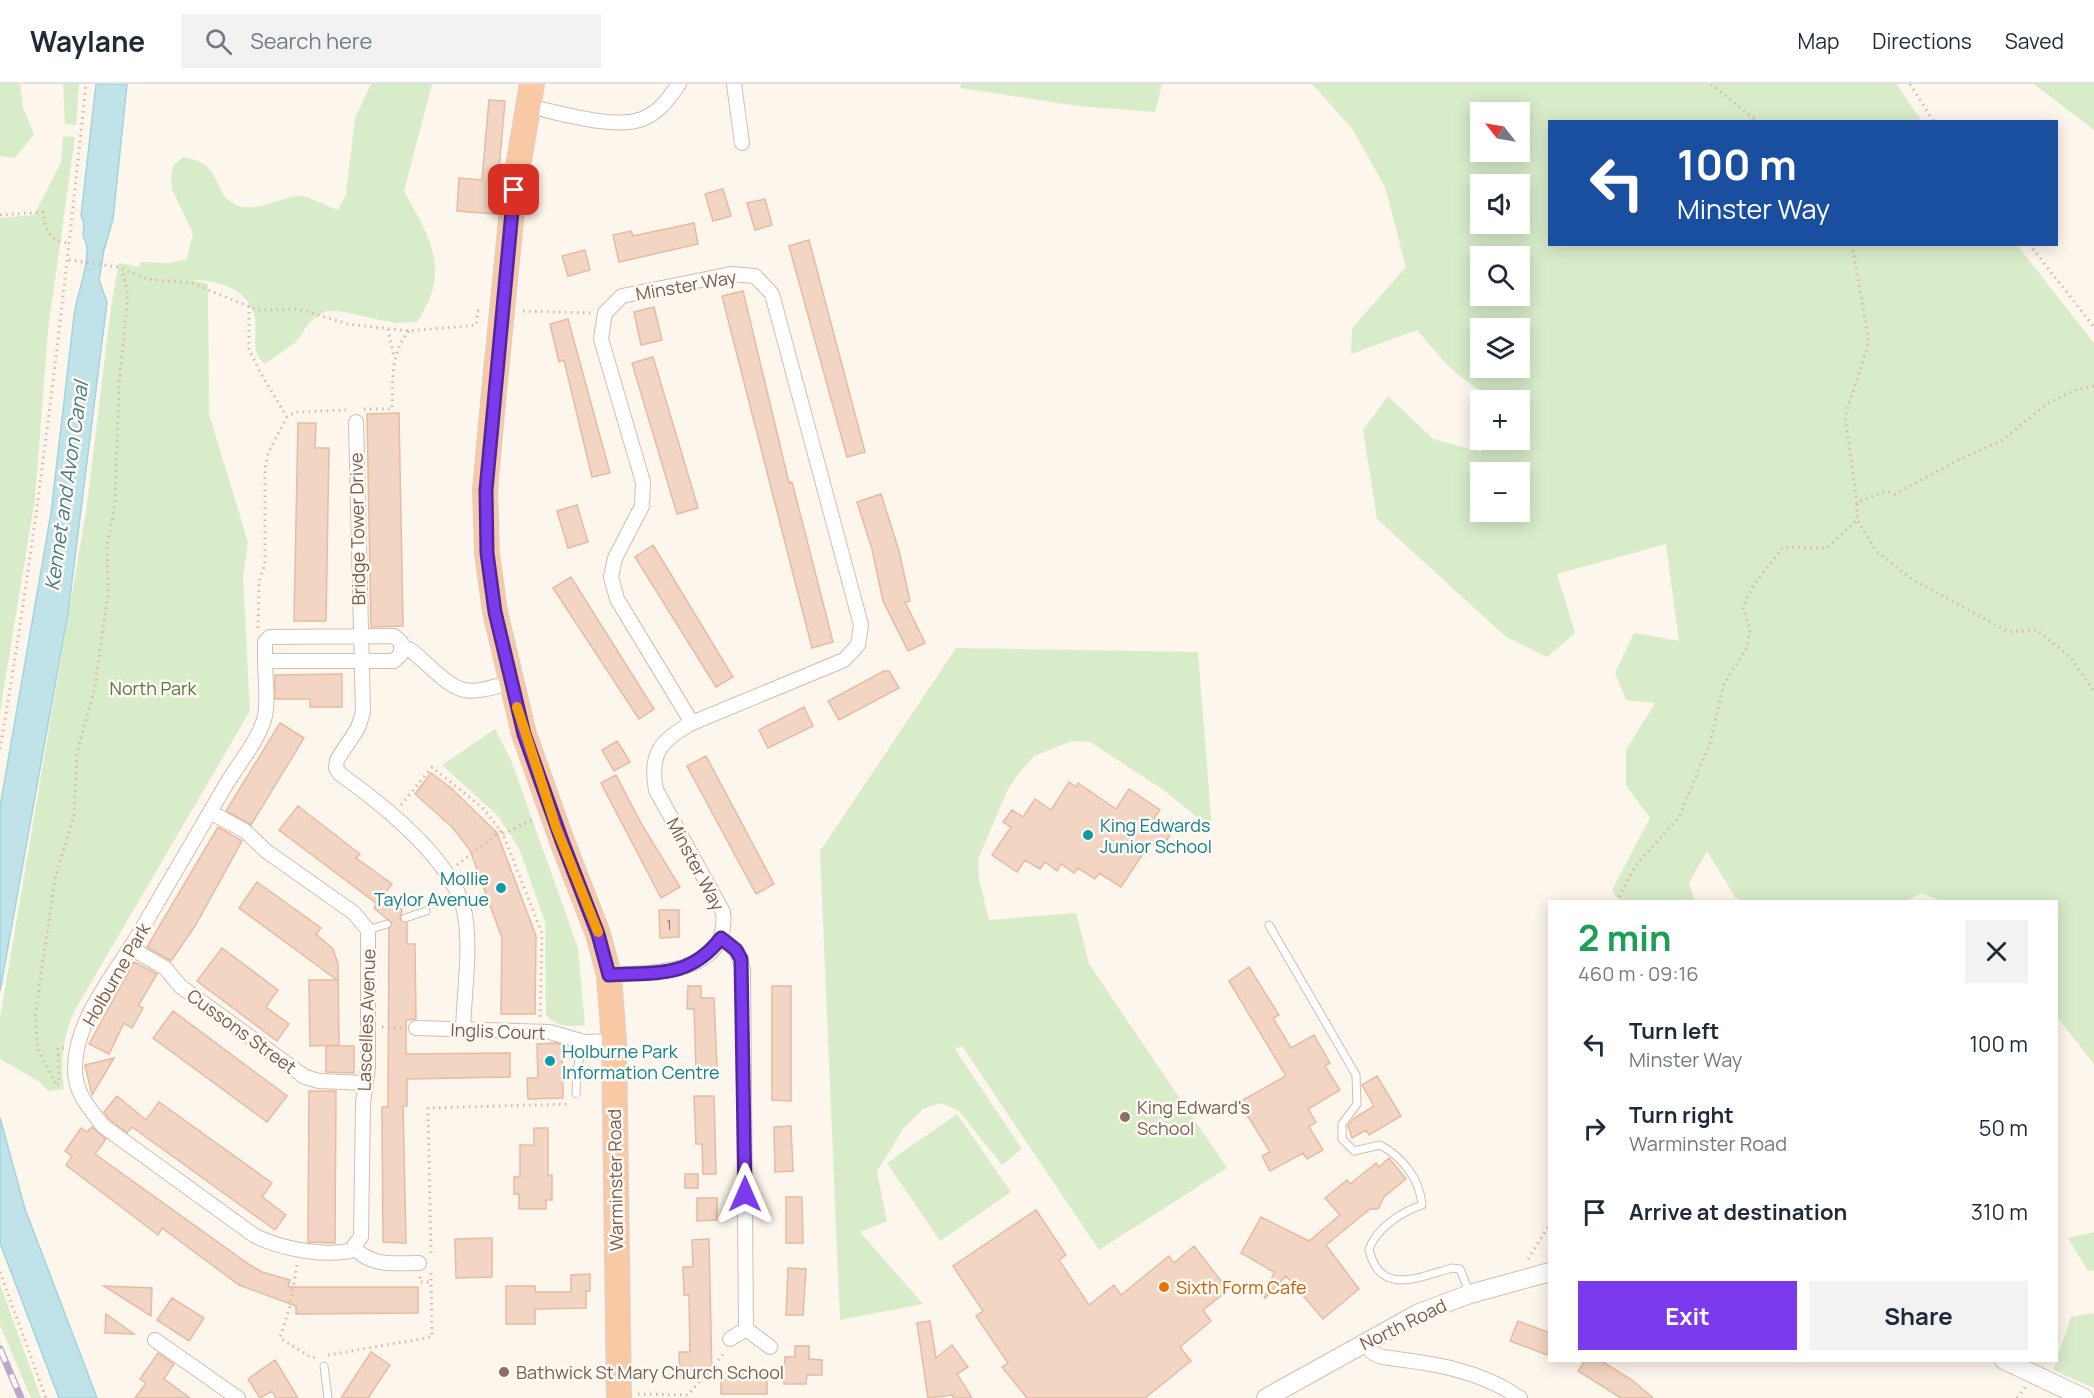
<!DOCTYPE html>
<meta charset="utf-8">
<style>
body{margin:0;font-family:Manrope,sans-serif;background:#f2f2f3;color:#1f2937;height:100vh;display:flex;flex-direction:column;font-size:22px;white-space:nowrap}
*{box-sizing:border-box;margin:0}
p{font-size:20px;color:#747a83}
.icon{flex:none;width:33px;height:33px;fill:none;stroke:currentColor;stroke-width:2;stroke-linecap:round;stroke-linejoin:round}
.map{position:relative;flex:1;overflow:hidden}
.drawer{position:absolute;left:1548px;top:816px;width:510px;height:462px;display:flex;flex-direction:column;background:#fff;border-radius:0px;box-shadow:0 3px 15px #0003}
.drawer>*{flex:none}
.banner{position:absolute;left:1548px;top:36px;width:510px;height:126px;border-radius:0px;box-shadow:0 3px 15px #0003;background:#1a4fa0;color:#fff;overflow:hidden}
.needle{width:39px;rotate:301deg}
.controls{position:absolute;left:1470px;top:18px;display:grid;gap:12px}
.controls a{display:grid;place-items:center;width:60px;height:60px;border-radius:0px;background:#fff;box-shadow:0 3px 15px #0003;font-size:30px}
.pin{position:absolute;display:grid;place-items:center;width:51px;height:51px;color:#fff;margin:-26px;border-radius:12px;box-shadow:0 3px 9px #0006}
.me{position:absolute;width:66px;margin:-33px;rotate:0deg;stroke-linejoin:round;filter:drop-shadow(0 0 4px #0008)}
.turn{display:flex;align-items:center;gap:21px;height:126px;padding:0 30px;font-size:27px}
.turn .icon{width:78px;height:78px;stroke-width:2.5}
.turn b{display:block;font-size:42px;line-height:51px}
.round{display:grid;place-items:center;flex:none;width:63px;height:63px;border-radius:0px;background:#f2f2f3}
.head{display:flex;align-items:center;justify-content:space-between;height:102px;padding:0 30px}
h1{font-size:36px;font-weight:700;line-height:45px;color:#1e9e55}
.action{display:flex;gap:12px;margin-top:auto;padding:12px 30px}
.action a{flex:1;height:69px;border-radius:0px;background:#7c3aed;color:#fff;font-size:24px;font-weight:700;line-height:69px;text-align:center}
.action a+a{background:#f2f2f3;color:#1f2937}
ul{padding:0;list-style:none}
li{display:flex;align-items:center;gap:18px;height:84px;padding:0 30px}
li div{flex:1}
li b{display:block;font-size:22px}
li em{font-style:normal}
header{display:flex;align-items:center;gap:36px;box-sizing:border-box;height:84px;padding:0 30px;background:#fff;border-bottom:2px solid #e0e1e3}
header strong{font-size:28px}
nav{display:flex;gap:33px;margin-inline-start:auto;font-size:21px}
.search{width:420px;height:54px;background:#f2f2f3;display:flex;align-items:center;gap:15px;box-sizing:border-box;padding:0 21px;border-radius:0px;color:#747a83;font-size:22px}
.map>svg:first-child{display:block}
.green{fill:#d8ecc9;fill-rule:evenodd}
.water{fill:#bfe3e8;stroke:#a5d3da;stroke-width:1.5}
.building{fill:#f3d5c3;stroke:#e6bba3;stroke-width:1.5}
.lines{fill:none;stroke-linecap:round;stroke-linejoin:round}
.service-casing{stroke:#d1beb0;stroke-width:9}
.minor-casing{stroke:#d1beb0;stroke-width:16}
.tertiary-casing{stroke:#d1beb0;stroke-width:20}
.trunk-casing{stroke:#dad1cd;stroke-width:26}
.path{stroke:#d9b8a5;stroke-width:3;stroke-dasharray:1.5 4.5;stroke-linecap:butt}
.service{stroke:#fff;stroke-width:7}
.minor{stroke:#fff;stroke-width:14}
.tertiary{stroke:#fff;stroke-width:18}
.trunk{stroke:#f9c8a4;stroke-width:24}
.rail-casing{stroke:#b9a8c9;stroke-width:7}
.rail{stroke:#fffaf3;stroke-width:4.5;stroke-dasharray:14;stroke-linecap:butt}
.route-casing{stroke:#51269a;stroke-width:15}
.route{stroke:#7c3aed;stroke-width:10}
.slow{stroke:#f59e0b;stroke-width:10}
.culture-dot{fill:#0f9aa8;stroke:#fffaf3;stroke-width:2}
.education-dot{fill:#8d6e63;stroke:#fffaf3;stroke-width:2}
.food-dot{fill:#e8710a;stroke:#fffaf3;stroke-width:2}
.labels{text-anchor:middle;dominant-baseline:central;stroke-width:5;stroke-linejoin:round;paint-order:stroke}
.number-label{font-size:15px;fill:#987a6a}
.street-label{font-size:18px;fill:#7a5c4d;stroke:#fffaf3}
.park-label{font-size:18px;fill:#537a41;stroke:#fffaf3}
.culture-label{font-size:18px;fill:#0d838f;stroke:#fffaf3;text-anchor:start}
.education-label{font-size:18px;fill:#785e54;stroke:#fffaf3;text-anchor:start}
.food-label{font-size:18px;fill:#c56008;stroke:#fffaf3;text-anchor:start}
.water-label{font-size:20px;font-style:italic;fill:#437c86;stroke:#fffaf3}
</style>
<header>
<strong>Waylane</strong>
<div class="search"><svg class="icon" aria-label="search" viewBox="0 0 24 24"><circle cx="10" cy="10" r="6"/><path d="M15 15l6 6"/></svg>Search here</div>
<nav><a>Map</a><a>Directions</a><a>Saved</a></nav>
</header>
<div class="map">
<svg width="2094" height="1314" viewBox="0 0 2094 1314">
<rect width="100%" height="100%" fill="#fdf6ec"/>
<path class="green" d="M0 0H20L23 24 34 50 15 74 0 72Z
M63 0H79L76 41 65 40Z
M371 0H432L404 107C430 155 452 186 417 238L395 239 339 227H326L310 238 295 259 265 280C250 269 257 251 255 235 250 205 219 196 192 196L208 200 209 330 248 458 243 492 250 627 75 926C63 952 60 976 64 1005L48 1007 40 998 0 975V934L87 421 111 223 119 179 139 183 140 178 169 179 187 175 193 149 172 106 171 94 173 82 183 73C226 79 210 112 239 122 258 128 281 113 299 112 310 112 327 123 338 126L346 110 355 34Z
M961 0H1162L1155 28 1078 22 960 4Z
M1312 0H1896L1922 37 1550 38V160L2017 161 2094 259V980L2057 933 2056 818 1941 817 1921 809 1907 817H1741L1735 813 1707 767 1689 799 1695 817H1619L1612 806 1650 734 1626 701V666L1655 619 1626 616 1615 589 1634 549 1679 557 1666 460 1557 490 1575 549 1547 573 1506 553 1377 435 1363 346 1388 312 1433 355 1481 368 1488 356H1520V316C1473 316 1444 278 1417 246L1351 270 1352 244 1406 183 1385 103 1353 46ZM1480 28H1520V68H1480ZM1480 100H1520V140H1480ZM1480 172H1520V212H1480ZM1480 244H1520V284H1480ZM1480 388H1520V428H1480Z
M2034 0H2094V46Z
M63 52 75 53 48 246 35 415 0 628V134L34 131 61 78Z
M956 564 1198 568 1212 745 1162 705 1090 658 1072 657 1034 672 1018 690 1007 707 978 775 979 795 989 836 1076 829 1089 880 1227 1084 1099 1166 962 962 955 965 1022 1065 1002 1081 959 1027 941 1019 923 1025 903 1045 877 1088 887 1137 860 1148 923 1220 840 1236 820 767Z
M495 645 511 676 578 864 585 941C571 943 556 943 546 931L545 838 519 764 498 732 442 681Z
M957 1030 1011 1108 940 1157 887 1079Z
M2094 1148V1186L2088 1187 2068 1154Z
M0 1200 41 1314H31L0 1241Z
M2094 1229V1304L2053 1286 2071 1233Z"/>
<path class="water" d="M96 0H127L113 135 104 166 99 196 107 218 68 529 0 907V723L51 429 74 232C77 209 88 186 87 163 87 158 83 155 83 150 84 142 85 139 81 132Z
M0 1034 25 1125 97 1314H59L0 1159Z"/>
<path class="building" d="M489 16 505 17 495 130 457 127 459 94 482 96Z
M723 105 731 132 713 137 705 110Z
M765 115 772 141 755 146 747 119Z
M694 139 698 160 619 178 613 151 631 147 633 152Z
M809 156 865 368 847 373 789 162Z
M585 166 590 186 568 192 562 172Z
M743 207 789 399 792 398 833 558 812 564 722 212Z
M654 223 662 256 641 261 634 228Z
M568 235 610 389 592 393 564 276 559 278 550 240Z
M653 273 698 424 677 430 632 279Z
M399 329 403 542 371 543 367 330Z
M298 339H316L315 364H329L326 537H294Z
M881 410 899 467 910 517 905 518 925 559 908 567 883 517 872 465 857 418Z
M577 421 588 458 568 464 557 427Z
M653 461 733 593 716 603 635 473Z
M571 493 654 625 639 635 553 504Z
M884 587H889L899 604 839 636 828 617Z
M342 590V623H310V615H275V591Z
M804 623 813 642 768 664 759 646Z
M280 639 304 654 251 741 226 727Z
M617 657 630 678 614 687 602 666Z
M706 672 774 800 756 810 687 682Z
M431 689 451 704 497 749 536 852 535 930H501L502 854 470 766 452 743 415 710Z
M616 691 642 741 680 803 661 814 601 699Z
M1069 698 1076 703 1078 699 1116 725 1129 705 1160 726 1154 734 1173 747 1160 766 1150 759 1121 803 1099 789 1095 795 1078 784 1074 789 1061 780 1057 787 1045 778 1040 785 1025 776 1017 788 992 771 1011 743 1003 738 1012 726 1023 733 1035 715 1051 726Z
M298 722 360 770 356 774 392 800 384 811 402 826 400 835 407 839V860H415L416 935 406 936V970L510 969V993L407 995V1022H403L406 1159 383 1158 382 1023H388L389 845 392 839 374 824 378 817 376 819 279 746Z
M218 743 242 757 195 842 171 877 147 863Z
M257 798 321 844 316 850 333 865 338 880 339 961 310 962 309 896H337L239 824Z
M659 826H679V853L660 854Z
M222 864 278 906 266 923 289 940 277 957 197 897Z
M134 878 157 890 138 922 143 924 132 944 124 939 109 970 89 960Z
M1249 883 1279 931 1273 934 1291 964 1314 951 1330 979 1325 982 1340 1006 1308 1025 1316 1038 1309 1043 1323 1066 1307 1075 1303 1069 1270 1087 1262 1072 1270 1068 1239 1018 1286 992 1229 897Z
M688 902H701V914H714L717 984H696L694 925H687Z
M772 902H791V1017L772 1016Z
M173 927 287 1012 267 1038 153 954Z
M557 959 562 961 563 1014 528 1015 527 994H538L537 960Z
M326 962H354V989L326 988Z
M114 974 92 1011 85 981Z
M1377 992 1401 1032 1369 1051 1366 1046 1352 1054 1348 1042 1353 1035 1374 1022 1362 1001Z
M309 1007H336L335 1159 308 1158Z
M117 1012 146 1036 159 1018 272 1099 262 1113 286 1131 275 1146 132 1043 127 1049 109 1035 104 1028Z
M694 1012H714L716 1090H703L702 1060H696Z
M791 1042 793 1087 775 1088 774 1043Z
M92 1043 106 1055 95 1070 250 1181 262 1188 290 1196 288 1203H418V1229L296 1230V1222L239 1201 162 1144 158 1151 66 1081 72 1072 65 1067 81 1044 87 1048Z
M534 1044H548V1092L552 1091V1116H546V1125H519V1110H514V1093H520V1061H534Z
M1389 1074 1406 1095 1384 1113 1378 1125H1370L1326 1161 1359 1205 1323 1235 1286 1192 1264 1215 1274 1188 1241 1169 1261 1133 1309 1157 1340 1131 1325 1114 1347 1096 1350 1100 1376 1079 1379 1083Z
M685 1090H698V1104H685Z
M786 1113H802L803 1159H786Z
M697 1114H717V1136L697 1137Z
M1036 1126 1066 1171 1059 1176 1089 1221 1114 1201 1121 1211 1169 1172 1174 1179 1194 1162 1228 1206 1203 1226 1211 1237 1180 1263 1191 1277 1145 1314H1027L1002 1283 1008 1279 976 1232 983 1227 953 1182Z
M492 1154V1193L456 1194 455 1155Z
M709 1155 712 1294H680L679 1268H690L689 1211H684L683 1183H693L692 1156Z
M788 1184 806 1185 803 1231H786Z
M590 1190V1207H586V1224L535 1225V1240H506V1202H535V1208H571V1191Z
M104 1202 152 1204 151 1232Z
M172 1214 204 1234 189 1257 157 1236Z
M106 1230 134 1250 105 1249Z
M930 1237 936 1274 952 1261 968 1283 957 1290 972 1314H954L952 1311 928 1314 917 1239Z
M1518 1237 1550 1249V1272L1510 1257Z
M795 1262H809V1275L822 1276V1291H807L806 1300H784L785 1273H795Z
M371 1268 390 1281 368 1314H341Z
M158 1269 174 1280 164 1295 190 1314H135L146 1299 140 1295Z
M275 1276 298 1314H276L272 1307 260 1314 248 1295Z
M1585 1276H1600L1632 1296 1653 1314H1621L1578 1287Z
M721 1290H767V1310H721Z"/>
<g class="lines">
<g class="service-casing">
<path id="service" d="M405 834 426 827
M1269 841 1356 991 1357 1020 1342 1040V1055L1354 1067 1380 1061C1403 1073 1420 1096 1422 1121 1401 1128 1377 1144 1369 1165 1379 1213 1419 1193 1452 1184L1460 1185 1470 1210
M368 846 387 840
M576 1010 577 985 584 958
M324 1282 328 1314"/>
</g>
<g class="minor-casing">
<path id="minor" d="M734 0 742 59
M527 22C557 28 614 46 642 35 659 29 669 14 679 0
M356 338 363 628 358 644 337 676 336 684 340 690C382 720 456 778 465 831 471 868 464 909 463 946
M394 552 401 558V570L394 577H265V558L270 553Z
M401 563C409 563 414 569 420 574 459 609 460 614 511 598
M210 728 245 747 266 767 354 829 368 846V984L363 1019 361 1153 350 1167C321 1172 282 1165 255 1152L103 1042C90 1025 75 1009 75 986 74 936 116 889 140 848 169 798 198 748 227 699 239 679 257 658 264 636 269 618 265 595 265 577
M721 854 736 866 743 885 746 1245
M131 864 165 884 180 902 305 993 319 997 366 999
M609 891C652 888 730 892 723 828L656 706C649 669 661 656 692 639L617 515 611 493 615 474 642 422 643 398 601 255 605 229 622 212 731 190 755 192 772 210 861 541 858 561 844 576 692 639
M416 944 550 948 584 958 614 957
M355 1164C371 1183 395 1179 419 1179
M730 1255 746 1245 770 1263
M155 1256 238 1314
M1364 1259 1373 1269 1382 1273C1431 1279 1478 1285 1520 1314"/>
</g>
<g class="tertiary-casing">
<path id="tertiary" d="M2004 1276 2084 1314
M1266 1314 1419 1229 1470 1210 1550 1188"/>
</g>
<g class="trunk-casing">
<path id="trunk" d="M532 0 514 106 493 318 485 406 487 469 495 528 524 650 562 757 598 850 609 891 614 957 619 1314"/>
</g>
<path class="path" d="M1711 0 1758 38
M1910 0 1934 38
M0 131 43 128C46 147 49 158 70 159
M1852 160 1869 258 1845 332 1857 419
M2029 160 2094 243
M69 176 118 183 147 195 191 199 258 226 298 225 348 240 409 247 476 241 478 227H483
M249 222V265L260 288 287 333
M523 227 591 229
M388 245 394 273
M2094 302 2075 306 2048 319 2001 357 1954 378 1895 410 1885 407 1857 419V436L1876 467 1913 496 2009 548 2037 546 2071 574 2094 608
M364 325H392C393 297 390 269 409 247
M258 544 259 497 265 480V385L268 369 287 333 296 328 346 326
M0 665C38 444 63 222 86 0
M401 721 432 683 484 725 503 750 542 849 540 934
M503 750 534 735
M457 781 501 747
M1616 818 1636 781 1679 733 1710 659 1724 600 1746 565 1750 546 1743 523 1753 502 1783 463 1827 464 1857 436
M382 943 402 944
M64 964H58L59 999 57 1002 38 966 35 932 55 795 74 732 77 668 95 603 108 510 107 461 115 420 119 301 128 210 122 187
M431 1169 428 1024 571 1020
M1528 1175 1550 1140
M297 1181 290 1222 280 1254 312 1274 315 1273
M0 1188 46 1314
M420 1193V1198H431
M328 1271 432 1253 431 1188
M638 1310 688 1311 725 1268
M2017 1314 2025 1303"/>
<use href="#service" class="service"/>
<use href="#minor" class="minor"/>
<use href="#tertiary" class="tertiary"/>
<use href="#trunk" class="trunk"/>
<g class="rail-casing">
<path id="rail" d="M0 1265 21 1314"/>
</g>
<use href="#rail" class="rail"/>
</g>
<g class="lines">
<g class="route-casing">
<path id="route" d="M514 106 486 406 487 469 495 528 524 650 562 757 598 850 609 891C656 888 689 895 721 854L736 866 741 875 745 1110"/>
</g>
<use href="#route" class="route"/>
<path class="slow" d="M517 623 556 743 598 848"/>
</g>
<g class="culture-dot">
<circle cx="1088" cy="751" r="6"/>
<circle cx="501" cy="804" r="6"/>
<circle cx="550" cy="977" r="6"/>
</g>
<g class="education-dot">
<circle cx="1125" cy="1033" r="6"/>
<circle cx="504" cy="1288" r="6"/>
</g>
<circle class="food-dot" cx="1164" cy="1203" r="6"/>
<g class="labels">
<g class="number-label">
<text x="669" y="840">1</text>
</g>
<g class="street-label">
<text transform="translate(686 201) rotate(-10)">Minster Way</text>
<text transform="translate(357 445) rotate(-91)">Bridge Tower Drive</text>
<text transform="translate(696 780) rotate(62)">Minster Way</text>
<text transform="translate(116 890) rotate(-60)">Holburne Park</text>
<text transform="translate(366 936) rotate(-88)">Lascelles Avenue</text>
<text transform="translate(242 947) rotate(36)">Cussons Street</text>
<text transform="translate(498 947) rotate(2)">Inglis Court</text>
<text transform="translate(615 1096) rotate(-91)">Warminster Road</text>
<text transform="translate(1403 1240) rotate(-26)">North Road</text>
</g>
<g class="park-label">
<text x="153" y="604">North Park</text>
</g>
<g class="culture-label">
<text x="1100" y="741">King Edwards<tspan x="1100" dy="21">Junior School</tspan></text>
<text x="489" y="794" text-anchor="end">Mollie<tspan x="489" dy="21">Taylor Avenue</tspan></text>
<text x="562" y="967">Holburne Park<tspan x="562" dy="21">Information Centre</tspan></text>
</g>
<g class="education-label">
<text x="1137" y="1023">King Edward's<tspan x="1137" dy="21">School</tspan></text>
<text x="516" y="1288">Bathwick St Mary Church School</text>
</g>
<g class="food-label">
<text x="1176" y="1203">Sixth Form Cafe</text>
</g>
<g class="water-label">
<text transform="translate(66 402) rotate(-82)">Kennet and Avon Canal</text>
</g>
</g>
</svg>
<div class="controls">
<a><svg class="needle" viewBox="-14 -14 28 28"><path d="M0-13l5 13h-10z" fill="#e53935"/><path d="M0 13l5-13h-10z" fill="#747a83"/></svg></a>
<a><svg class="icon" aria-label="sound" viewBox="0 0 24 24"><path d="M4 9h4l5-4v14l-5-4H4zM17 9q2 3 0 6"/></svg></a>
<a><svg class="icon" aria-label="search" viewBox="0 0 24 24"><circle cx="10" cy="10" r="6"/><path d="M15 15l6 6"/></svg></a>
<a><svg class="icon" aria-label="layers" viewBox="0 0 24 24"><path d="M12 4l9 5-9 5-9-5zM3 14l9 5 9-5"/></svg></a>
<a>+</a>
<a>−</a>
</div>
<div class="pin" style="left:514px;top:106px;background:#d93025"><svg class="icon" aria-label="arrive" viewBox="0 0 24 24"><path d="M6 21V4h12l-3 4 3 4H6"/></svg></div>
<svg class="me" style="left:745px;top:1110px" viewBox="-20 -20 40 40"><path d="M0-17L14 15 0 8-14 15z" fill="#7c3aed" stroke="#fff" stroke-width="4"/></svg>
<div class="banner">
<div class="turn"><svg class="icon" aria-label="left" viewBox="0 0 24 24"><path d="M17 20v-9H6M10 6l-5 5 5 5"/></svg><div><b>100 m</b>Minster Way</div></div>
</div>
<section class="drawer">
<div class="head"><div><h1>2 min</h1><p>460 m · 09:16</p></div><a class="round"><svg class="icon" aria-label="close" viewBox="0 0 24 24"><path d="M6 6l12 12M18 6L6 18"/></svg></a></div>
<ul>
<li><svg class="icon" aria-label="left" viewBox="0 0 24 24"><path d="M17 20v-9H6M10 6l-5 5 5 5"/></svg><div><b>Turn left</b><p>Minster Way</p></div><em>100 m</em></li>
<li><svg class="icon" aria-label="right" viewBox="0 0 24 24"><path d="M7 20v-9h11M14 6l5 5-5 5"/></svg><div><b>Turn right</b><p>Warminster Road</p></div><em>50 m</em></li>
<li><svg class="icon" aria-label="arrive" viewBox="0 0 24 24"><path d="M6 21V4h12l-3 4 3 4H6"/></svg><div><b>Arrive at destination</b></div><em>310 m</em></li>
</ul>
<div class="action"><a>Exit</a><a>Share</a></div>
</section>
</div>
